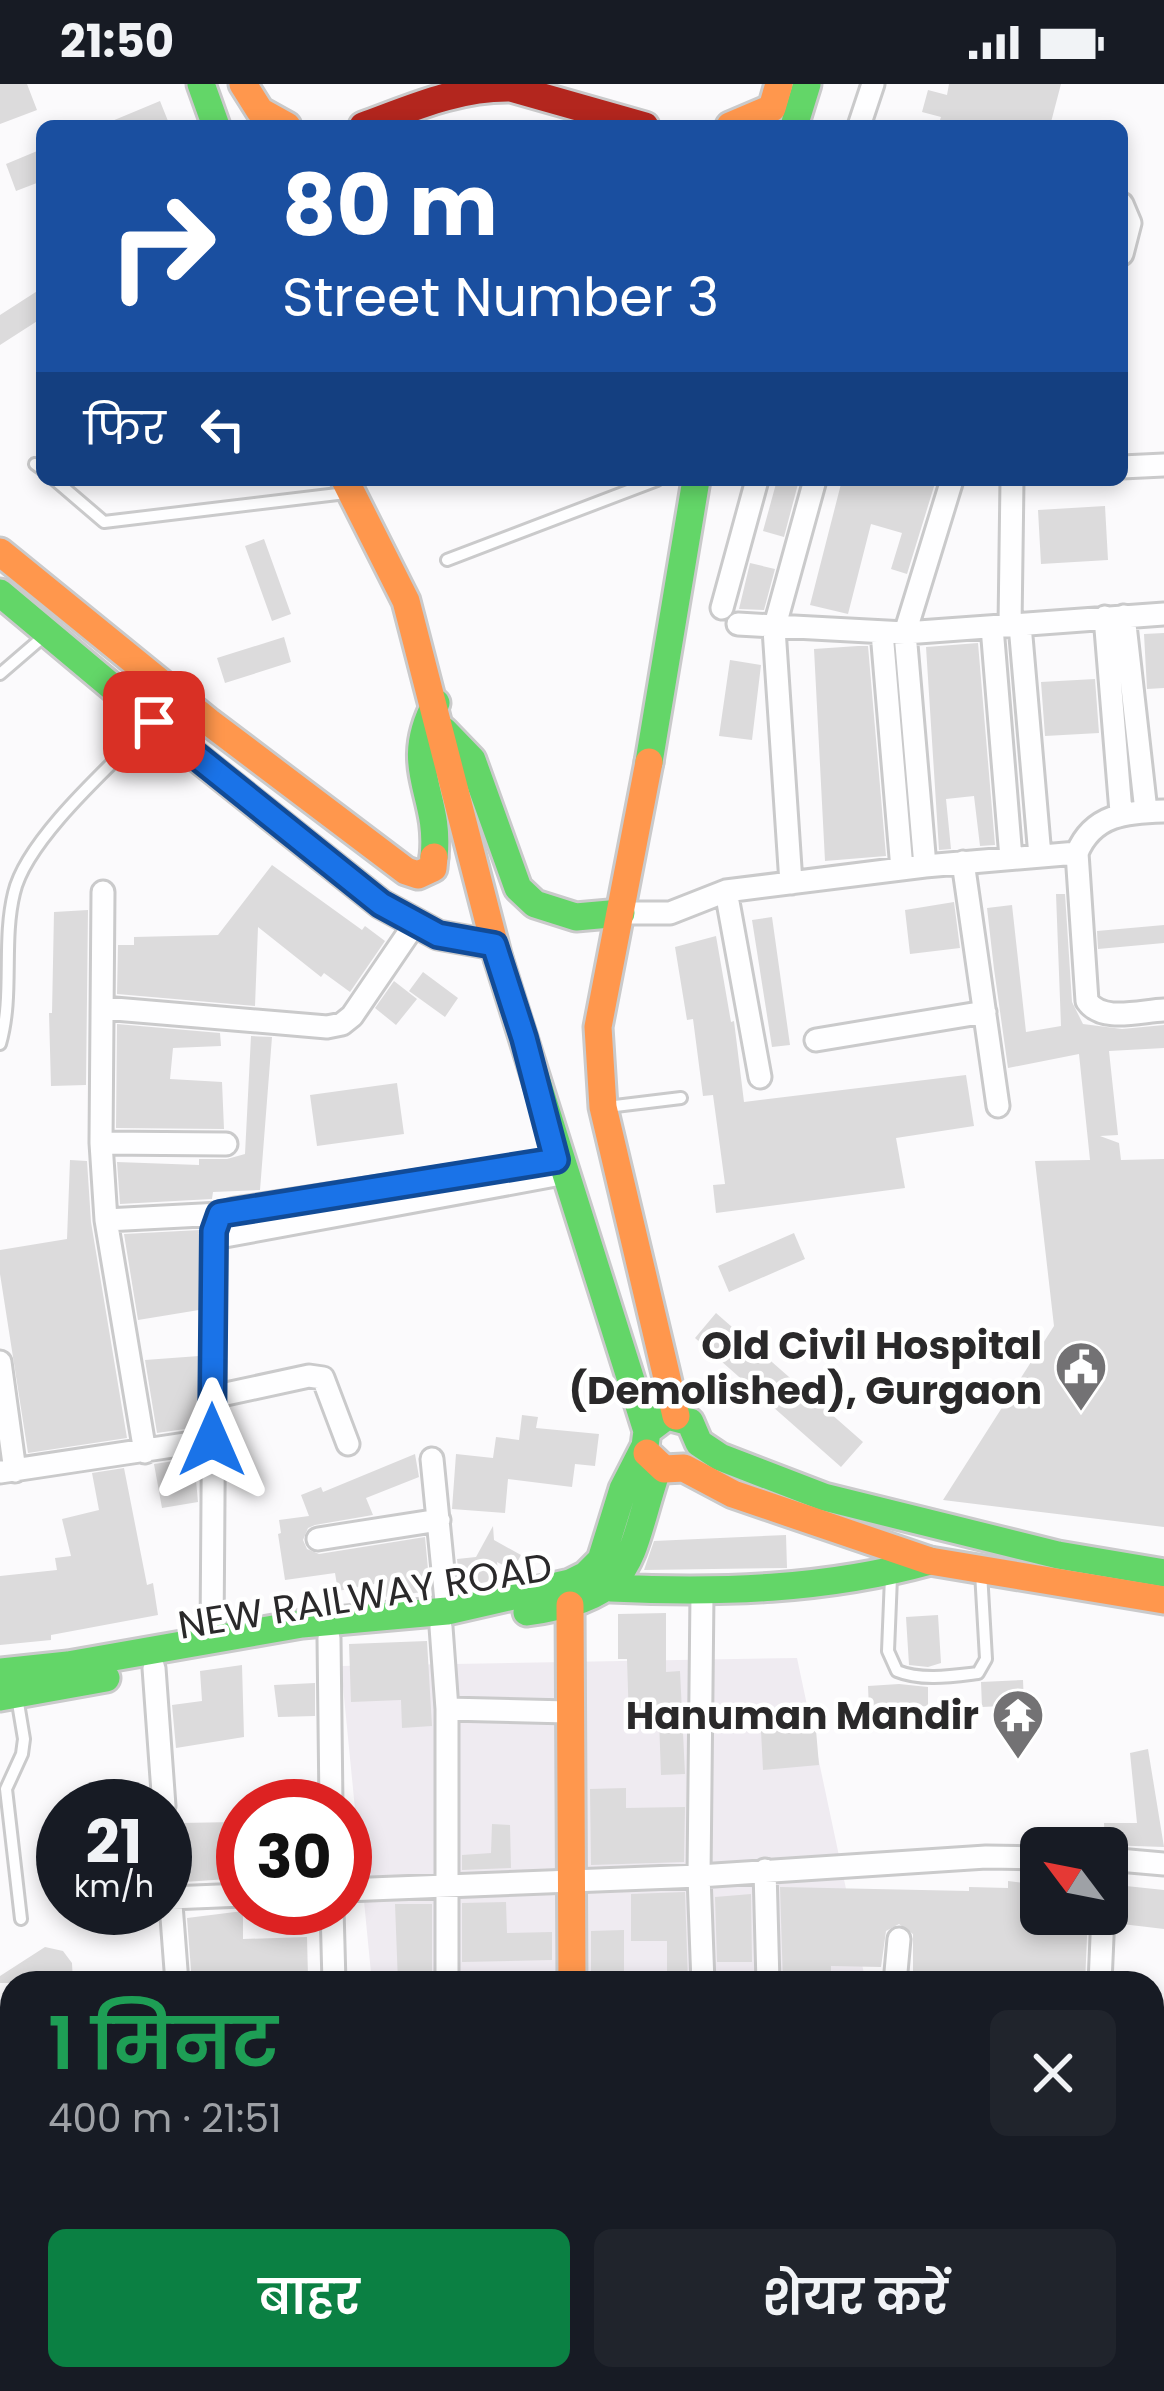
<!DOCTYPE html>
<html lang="hi">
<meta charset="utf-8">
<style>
body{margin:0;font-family:Poppins,"Noto Sans Devanagari",sans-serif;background:#20242c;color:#f1f3f6;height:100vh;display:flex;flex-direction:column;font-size:45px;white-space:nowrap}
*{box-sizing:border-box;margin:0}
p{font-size:39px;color:#9ea1a6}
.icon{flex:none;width:66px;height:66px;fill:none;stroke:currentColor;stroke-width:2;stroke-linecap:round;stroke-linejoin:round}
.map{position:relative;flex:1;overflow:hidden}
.side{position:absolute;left:0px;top:1887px;width:1164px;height:420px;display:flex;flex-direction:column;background:#171b24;border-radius:36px 36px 0 0;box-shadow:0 6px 18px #0003}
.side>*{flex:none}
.guide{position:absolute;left:36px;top:36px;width:1092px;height:366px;border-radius:18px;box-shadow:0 6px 18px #0003;background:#1a4fa0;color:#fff;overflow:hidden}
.needle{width:78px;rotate:302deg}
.fabs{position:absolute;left:1020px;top:1743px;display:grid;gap:24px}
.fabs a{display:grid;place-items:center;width:108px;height:108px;border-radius:18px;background:#171b24;box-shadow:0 6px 18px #0003;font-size:60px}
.speed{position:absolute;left:36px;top:1695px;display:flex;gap:24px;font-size:60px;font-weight:700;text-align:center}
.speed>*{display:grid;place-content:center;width:156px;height:156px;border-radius:50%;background:#171b24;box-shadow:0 6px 18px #0003;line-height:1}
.speed small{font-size:30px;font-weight:400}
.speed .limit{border:18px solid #d22;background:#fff;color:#111}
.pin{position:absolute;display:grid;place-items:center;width:102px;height:102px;color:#fff;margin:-51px;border-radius:24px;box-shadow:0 6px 18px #0006}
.me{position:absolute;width:132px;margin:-66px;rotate:0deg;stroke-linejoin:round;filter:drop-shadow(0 0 9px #0008)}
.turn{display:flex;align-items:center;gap:42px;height:252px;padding:0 48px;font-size:54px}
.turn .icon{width:156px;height:156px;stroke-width:2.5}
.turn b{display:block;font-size:84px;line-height:102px}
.then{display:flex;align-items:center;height:114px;padding:0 48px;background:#0003;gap:24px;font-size:45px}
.round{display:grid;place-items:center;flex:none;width:126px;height:126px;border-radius:18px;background:#20242c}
.summary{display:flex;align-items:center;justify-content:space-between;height:204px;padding:0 48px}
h1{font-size:72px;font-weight:600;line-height:90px;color:#1e9e55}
.primary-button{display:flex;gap:24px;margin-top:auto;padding:24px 48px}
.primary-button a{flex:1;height:138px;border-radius:18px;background:#0b8043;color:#fff;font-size:48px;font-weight:600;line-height:138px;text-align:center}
.primary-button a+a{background:#20242c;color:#f1f3f6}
.status{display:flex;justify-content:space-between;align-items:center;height:84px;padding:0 60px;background:#171b24;direction:ltr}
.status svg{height:33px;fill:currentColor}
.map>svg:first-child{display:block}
.built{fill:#efebf1}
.building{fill:#dcdbdc}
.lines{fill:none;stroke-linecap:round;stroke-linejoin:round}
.lane-casing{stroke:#cacacb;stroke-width:16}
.street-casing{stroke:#cacacb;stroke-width:27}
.fast-casing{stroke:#cacacb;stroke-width:33}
.slow-casing{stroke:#cacacb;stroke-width:33}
.jam-casing{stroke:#cacacb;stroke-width:33}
.lane{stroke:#fefeff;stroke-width:10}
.street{stroke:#fefeff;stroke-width:21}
.fast{stroke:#63d668;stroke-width:27}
.slow{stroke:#ff974d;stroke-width:27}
.jam{stroke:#b3261e;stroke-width:27}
.route-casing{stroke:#114b97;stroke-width:30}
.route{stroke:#1a73e8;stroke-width:21}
.labels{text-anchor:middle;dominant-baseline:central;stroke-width:9;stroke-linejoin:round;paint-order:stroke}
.poi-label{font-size:39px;font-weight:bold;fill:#2a292a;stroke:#fff;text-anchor:end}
.street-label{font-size:39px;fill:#2a292a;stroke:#fff}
</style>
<div class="status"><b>21:50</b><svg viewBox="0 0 49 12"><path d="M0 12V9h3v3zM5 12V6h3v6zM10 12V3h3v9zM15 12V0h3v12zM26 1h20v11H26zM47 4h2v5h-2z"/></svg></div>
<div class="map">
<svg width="1164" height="2307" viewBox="0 0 1164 2307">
<rect width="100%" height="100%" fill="#fbfafc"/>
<path class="built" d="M797 1574 866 1899H372L341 1582Z
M411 2295H950L953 2307H412Z"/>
<path class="building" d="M0 0H27L37 26 0 40Z
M949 0H1061L1050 42H938L941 33 922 28 928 6 947 11Z
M160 17 170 42H100Z
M42 65V97L16 107 6 80Z
M42 204V234L0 261V231Z
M777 396H799L784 453 763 447Z
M842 396H936L907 490 891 485 902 449 871 440 848 530 810 521Z
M1105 422 1108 476 1041 480 1038 426Z
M264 455 291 530 272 537 245 462Z
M750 479 775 485 764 526 739 525Z
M1164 549V604L1147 605 1144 550Z
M284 553 291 578 225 599 217 574Z
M978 559 995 761 980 762 974 712 946 715 951 765 939 766 926 563Z
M858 562H868L886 772 825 777 814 565Z
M730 576 761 581 752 656 719 652Z
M1095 595 1099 649 1045 652 1041 598Z
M272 781 362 846 365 842 385 857 350 908 324 889 321 893 258 843 255 922 117 910 118 861H134V853L218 851Z
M1056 810H1065L1072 918 1083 940 1122 945 1164 941V964L1109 967 1118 1051 1100 1052 1119 1059 1121 1076 1164 1075V1443L943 1416 1054 1242 1035 1077 1090 1076 1079 970 1008 984 994 885 987 824 1012 821 1026 948 1061 942Z
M954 818 960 864 910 870 905 826Z
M88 826 86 1001 51 1002 49 929H52L54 828Z
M772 833 790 961 772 963 752 836Z
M1164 841V859L1098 865 1097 847Z
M716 852 731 938 734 937 744 1018 966 991 974 1042 896 1054 905 1104 716 1129 713 1101 725 1100 713 1011 703 1012 693 935 687 936 675 863Z
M423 888 458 914 445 933 409 907Z
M394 897 417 915 396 941 375 924Z
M117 940 220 949 221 962 173 964 170 995 222 998 224 1045 116 1044Z
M251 952 272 953 260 1106 213 1108 212 1115 120 1120 117 1078 199 1081V1075H227L245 1070Z
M397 999 404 1050 317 1062 310 1011Z
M70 1076 87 1077 91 1138 127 1354 28 1369 0 1190V1166L67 1155Z
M200 1146 199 1226 138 1236 124 1150Z
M794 1149 805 1175 729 1208 718 1182Z
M716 1229 863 1358 841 1383 695 1254Z
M199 1272V1343L157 1349 145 1276Z
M522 1331 538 1333 536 1344 599 1350 595 1382 575 1380 572 1403 508 1395 505 1429 452 1425 456 1370 493 1374 496 1353 519 1356Z
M415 1370 419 1393 366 1414 373 1431 315 1441 308 1444 303 1456 307 1465 319 1470 425 1453 430 1507 386 1513 384 1498 338 1507 335 1489 285 1496 278 1450 281 1449 279 1436 309 1432 301 1411 321 1403 323 1408Z
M194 1374 198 1418 162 1424 154 1380Z
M124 1384 147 1501 153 1499 158 1531 51 1551V1556L0 1561V1492L57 1486 55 1474 71 1472 62 1435 99 1426 92 1389Z
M493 1442 494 1456 521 1471 513 1486 497 1478 499 1495 460 1504 457 1475 476 1473Z
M786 1451 787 1484 644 1486 654 1457Z
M666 1529V1588L680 1587 685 1690 661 1691 659 1636 629 1637 627 1575H618V1530Z
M938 1531 941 1579 928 1583 909 1581 906 1533Z
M427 1557 432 1642 402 1644 401 1616 351 1618 349 1560Z
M242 1581 244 1653 176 1664 172 1621 202 1617 200 1587Z
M1023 1596 1024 1621 982 1623 981 1598Z
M315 1599V1632L278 1633 274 1601Z
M899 1600 928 1603V1622L869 1626 868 1602Z
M790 1645V1648L816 1646 819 1681 763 1686 761 1647Z
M1148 1665 1164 1763 1105 1761 1104 1739H1137L1130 1669Z
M626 1704V1724L685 1723 684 1778 591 1781 590 1705Z
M236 1738 237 1778H243V1794L184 1798 180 1739Z
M492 1740 510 1741 511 1784 462 1786V1771L491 1769Z
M1008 1797 1041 1801V1830H1088L1085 1899H1005V1893L961 1892V1898L913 1897V1850L899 1840 886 1847 881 1883 831 1882V1899H783L780 1803 969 1807V1803L1008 1804Z
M1126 1802 1164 1806V1845L1122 1840Z
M685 1808 688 1899H667V1857H631V1810Z
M751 1810 752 1878H717L715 1813Z
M506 1818 507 1849 552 1848V1876L462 1878V1819Z
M395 1820H432V1899H398Z
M243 1827V1855L307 1853 308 1893 192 1899 187 1834Z
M624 1846V1899H591V1847Z
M45 1863 63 1867 72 1879 73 1899H0V1892Z"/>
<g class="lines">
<g class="lane-casing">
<path id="lane" d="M35 380 42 385
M55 396 104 438 346 409
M447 476 657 396
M0 590 43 553
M0 960C14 911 2 858 14 809 26 756 110 682 150 642
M607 1023 681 1014
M891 1493 888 1567 897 1587C921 1597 953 1592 978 1589L986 1575 981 1488
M17 1613 24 1655 22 1670 6 1705 21 1835"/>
</g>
<g class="street-casing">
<path id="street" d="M859 42 873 0
M1122 120 1130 139 1122 170
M1122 383 1164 381
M722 524 757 396
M1124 532 1146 727
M1105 533 1121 728
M738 540 905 549 1164 530
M1020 541 1040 772
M1010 542 1012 396
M992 543 1011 774
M882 548 902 785
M1077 769 1087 917C1102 939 1140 927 1164 926
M963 778 998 1022
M925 782 905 549 952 396
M791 799 774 545 815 396
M726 807 760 993
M103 808 101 1059 106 1136 145 1368
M621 829H670L726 807 925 782 1077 769C1093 730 1127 728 1164 727
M103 924 327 943 342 940 352 932 414 841
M816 956 985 928
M101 1059 226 1060
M106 1136 221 1130
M214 1154 561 1090
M0 1278 15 1387
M212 1313 309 1292 323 1294 348 1360
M432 1375 447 1527
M0 1388 212 1356
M318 1455 439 1436
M702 1509 699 1792 703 1899
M441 1543 447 1625V1899
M212 1553 215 1138 221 1130 235 1125 556 1076
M329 1554 331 1722
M154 1584 164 1722
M447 1625 568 1628
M165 1742 177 1899
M1107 1775 1164 1780
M765 1786 768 1899
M345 1806 699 1792 986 1773 1041 1774
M170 1814 243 1811
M332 1824 334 1899
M895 1899 899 1855
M1100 1899 1103 1830
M0 1997 12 1996
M1152 2180H1164
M0 2292 12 2291
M773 2295V2307
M20 2303C128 2291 235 2301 343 2303 463 2304 583 2297 703 2300
M1010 2307 1011 2295"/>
</g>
<g class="fast-casing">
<path id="fast" d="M201 0 216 42
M794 42 807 0
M0 509 179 659 381 820 438 851 494 861
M444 647 472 676 518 804 535 820 576 833 621 829
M649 678 696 396
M434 773C441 709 401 686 436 619
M498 874 647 1347
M611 1504C719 1509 825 1506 930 1477
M527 1528C639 1512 626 1478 658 1383
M0 1588 68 1581 302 1540 447 1527 570 1499 586 1491 601 1476 623 1405 645 1362 647 1347 667 1332 690 1338 699 1359 720 1373 824 1413 1058 1471 1164 1489
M0 1613 106 1594
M575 2295V2307"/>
</g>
<g class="slow-casing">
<path id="slow" d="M243 0 260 27 287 42
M730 42 772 24 779 0
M345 396 406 517 498 874
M0 468 209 638 406 787 418 791 433 784 434 773
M649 678 598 943 603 1023 676 1332
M647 1369 664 1385 684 1384 733 1410 930 1477 1164 1516
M570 1521 572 1899"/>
</g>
<g class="jam-casing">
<path id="jam" d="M363 42C412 24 458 3 511 4L645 42"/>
</g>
<use href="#lane" class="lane"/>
<use href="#street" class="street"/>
<use href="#fast" class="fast"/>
<use href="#slow" class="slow"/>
<use href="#jam" class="jam"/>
</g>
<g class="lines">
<g class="route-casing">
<path id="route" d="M154 638 381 820 438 851 494 861 524 954 556 1076 220 1130 214 1147 212 1356"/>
</g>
<use href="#route" class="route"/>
</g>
<defs>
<g id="civic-pin" transform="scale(2.7)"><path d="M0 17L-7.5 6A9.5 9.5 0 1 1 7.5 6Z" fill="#737274" stroke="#fff"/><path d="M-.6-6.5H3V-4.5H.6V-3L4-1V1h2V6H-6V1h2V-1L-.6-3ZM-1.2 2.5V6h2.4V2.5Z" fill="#fff"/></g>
<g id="temple-pin" transform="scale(2.7)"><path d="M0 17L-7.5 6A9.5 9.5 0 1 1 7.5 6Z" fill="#737274" stroke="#fff"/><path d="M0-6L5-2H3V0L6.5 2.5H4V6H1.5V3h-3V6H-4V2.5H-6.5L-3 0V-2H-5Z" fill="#fff"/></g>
</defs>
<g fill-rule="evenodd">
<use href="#civic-pin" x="1081" y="1283"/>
<use href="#temple-pin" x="1018" y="1631"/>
</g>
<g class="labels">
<g class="poi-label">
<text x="1042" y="1261">Old Civil Hospital<tspan x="1042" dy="45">(Demolished), Gurgaon</tspan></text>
<text x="979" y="1631">Hanuman Mandir</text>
</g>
<g class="street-label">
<text transform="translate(365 1512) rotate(-9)">NEW RAILWAY ROAD</text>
</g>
</g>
</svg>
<div class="fabs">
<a><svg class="needle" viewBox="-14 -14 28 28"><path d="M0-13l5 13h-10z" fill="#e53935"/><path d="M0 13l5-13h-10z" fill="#9ea1a6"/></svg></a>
</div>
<div class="speed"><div>21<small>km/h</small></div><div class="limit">30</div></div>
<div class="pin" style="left:154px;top:638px;background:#d93025"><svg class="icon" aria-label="arrive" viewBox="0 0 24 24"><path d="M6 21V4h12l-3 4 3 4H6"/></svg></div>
<svg class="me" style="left:212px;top:1356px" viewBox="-20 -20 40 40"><path d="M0-17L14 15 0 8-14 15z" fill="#1a73e8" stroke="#fff" stroke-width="4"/></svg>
<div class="guide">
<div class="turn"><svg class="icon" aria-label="right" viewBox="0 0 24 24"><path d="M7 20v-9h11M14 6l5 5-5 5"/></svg><div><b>80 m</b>Street Number 3</div></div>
<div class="then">फिर<svg class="icon" aria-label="left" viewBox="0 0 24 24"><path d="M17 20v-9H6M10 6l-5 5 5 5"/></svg></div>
</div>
<section class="side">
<div class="summary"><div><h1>1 मिनट</h1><p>400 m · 21:51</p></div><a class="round"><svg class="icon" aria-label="close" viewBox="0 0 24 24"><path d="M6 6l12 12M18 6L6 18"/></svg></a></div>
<div class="primary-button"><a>बाहर</a><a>शेयर करें</a></div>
</section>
</div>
